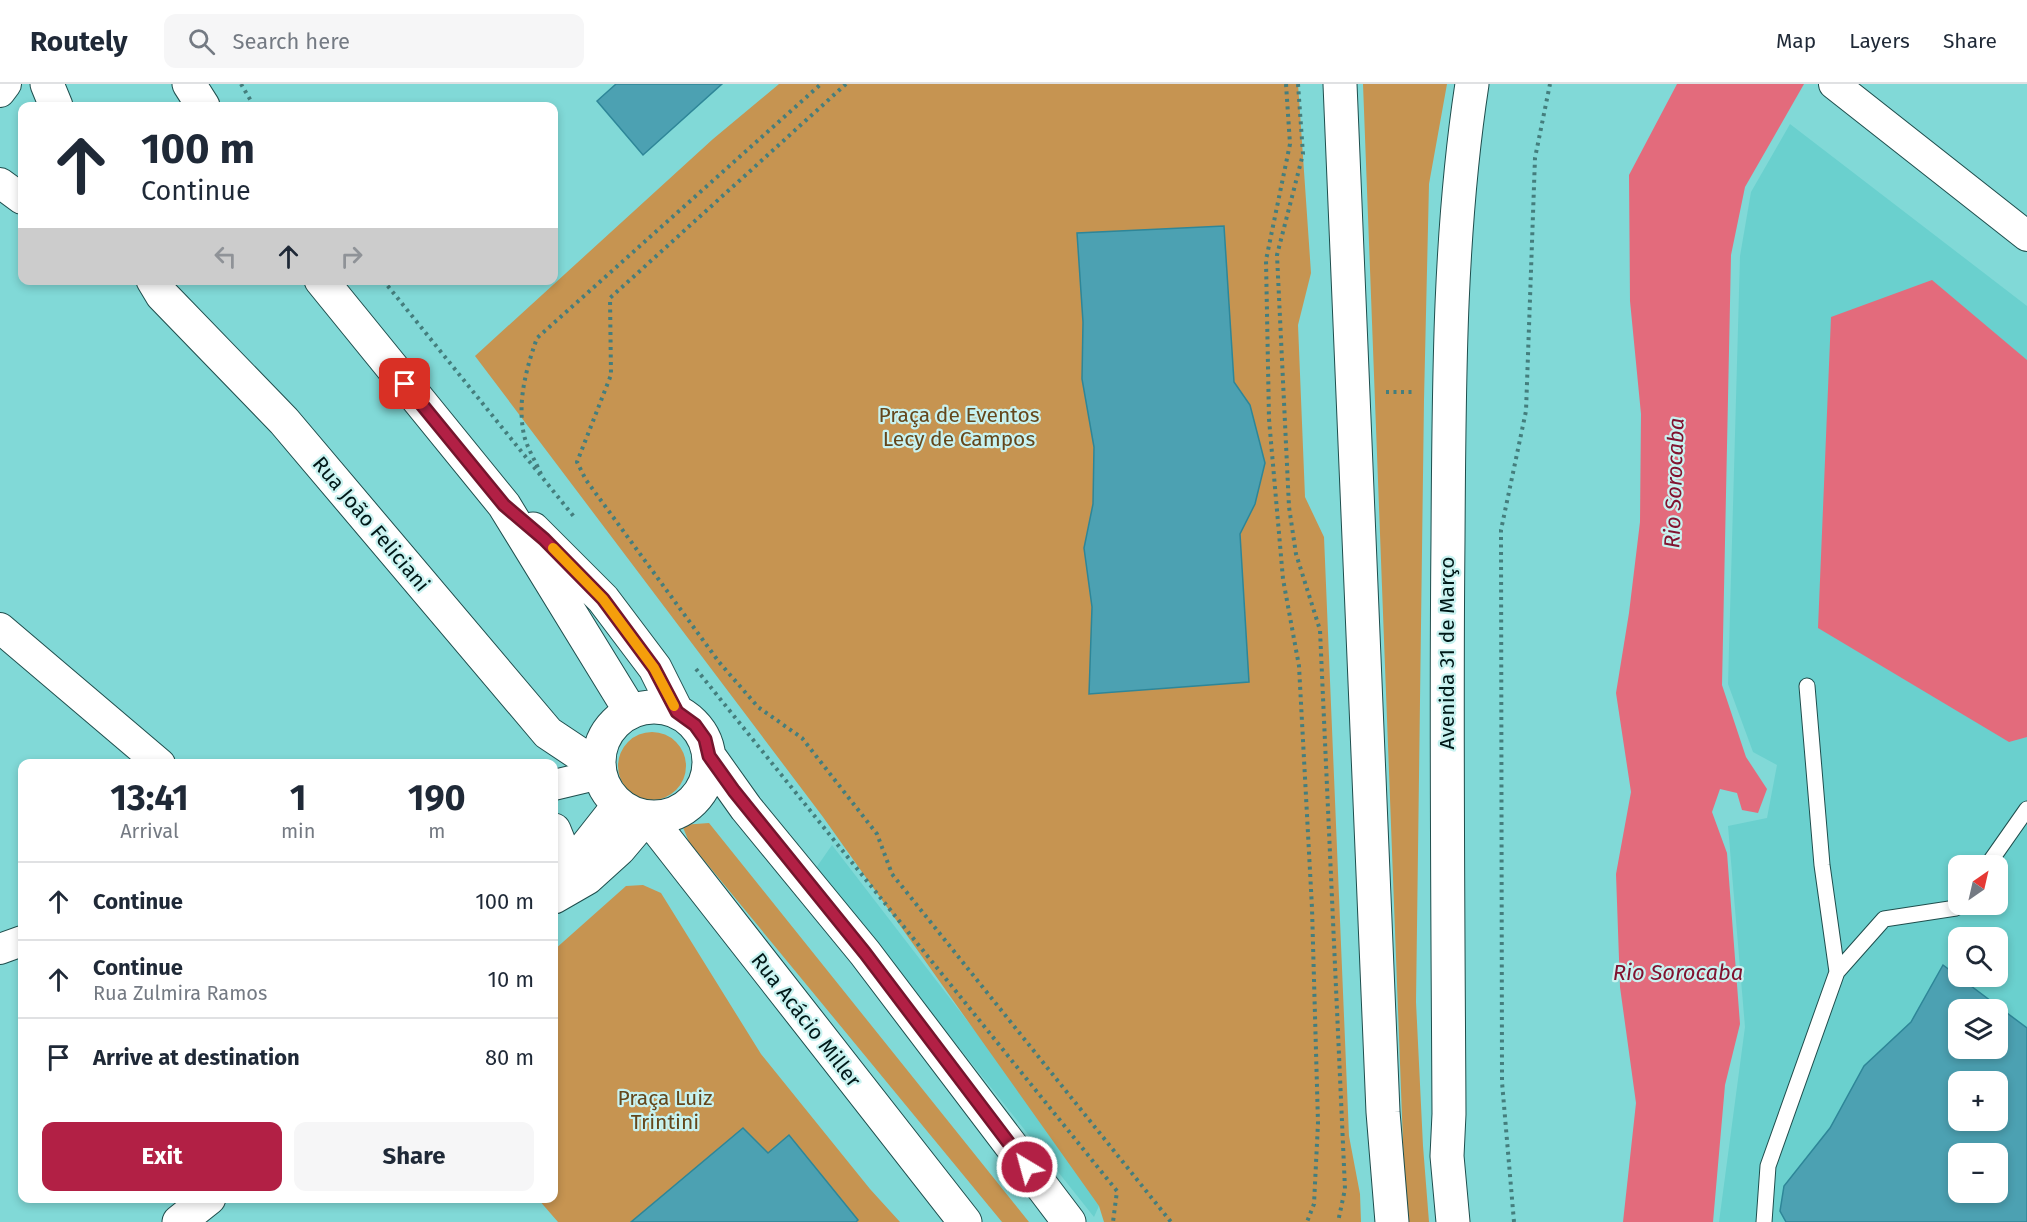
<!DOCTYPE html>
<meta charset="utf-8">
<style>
body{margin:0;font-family:"Fira Sans",sans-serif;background:#f6f6f7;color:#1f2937;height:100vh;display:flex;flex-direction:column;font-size:22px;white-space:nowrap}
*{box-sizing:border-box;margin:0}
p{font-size:20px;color:#747a83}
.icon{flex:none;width:33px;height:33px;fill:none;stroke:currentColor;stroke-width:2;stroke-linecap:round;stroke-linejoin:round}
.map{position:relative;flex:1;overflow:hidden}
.details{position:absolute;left:18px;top:675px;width:540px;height:444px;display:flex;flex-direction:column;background:#fff;border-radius:12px;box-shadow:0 3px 9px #0003}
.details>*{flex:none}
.hud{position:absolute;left:18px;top:18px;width:540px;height:183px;border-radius:12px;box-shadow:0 3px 9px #0003;background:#fff;color:#1f2937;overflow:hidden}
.needle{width:39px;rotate:34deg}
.buttons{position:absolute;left:1948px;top:771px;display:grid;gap:12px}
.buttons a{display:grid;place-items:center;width:60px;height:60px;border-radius:12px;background:#fff;box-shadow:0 3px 9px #0003;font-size:30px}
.pin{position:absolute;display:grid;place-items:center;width:51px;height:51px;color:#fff;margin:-26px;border-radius:12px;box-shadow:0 3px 9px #0006}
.me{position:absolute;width:66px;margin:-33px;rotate:323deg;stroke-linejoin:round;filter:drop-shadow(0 0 4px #0008)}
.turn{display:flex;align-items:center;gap:21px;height:126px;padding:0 24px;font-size:27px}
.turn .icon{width:78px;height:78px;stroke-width:2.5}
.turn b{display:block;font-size:42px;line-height:51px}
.lanes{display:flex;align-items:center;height:57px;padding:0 24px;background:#0003;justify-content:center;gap:30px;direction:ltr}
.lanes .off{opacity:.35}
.eta{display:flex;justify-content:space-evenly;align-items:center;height:102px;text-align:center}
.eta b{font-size:36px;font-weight:700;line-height:42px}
.primary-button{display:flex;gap:12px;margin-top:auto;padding:12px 24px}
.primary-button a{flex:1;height:69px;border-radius:12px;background:#b22045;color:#fff;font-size:24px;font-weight:700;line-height:69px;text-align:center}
.primary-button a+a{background:#f6f6f7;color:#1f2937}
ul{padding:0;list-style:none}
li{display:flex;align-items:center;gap:18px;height:78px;padding:0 24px;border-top:2px solid #e0e1e3}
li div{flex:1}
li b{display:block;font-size:22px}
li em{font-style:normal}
header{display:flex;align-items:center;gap:36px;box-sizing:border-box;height:84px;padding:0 30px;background:#fff;border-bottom:2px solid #e0e1e3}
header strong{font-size:28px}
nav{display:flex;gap:33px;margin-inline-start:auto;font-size:21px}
.search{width:420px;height:54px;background:#f6f6f7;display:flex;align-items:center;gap:15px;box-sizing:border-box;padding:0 21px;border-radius:12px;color:#747a83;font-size:22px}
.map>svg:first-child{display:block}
.built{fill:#6ad0ce;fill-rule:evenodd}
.green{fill:#c69451}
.water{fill:#e36b7c}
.building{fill:#4ca1b2;stroke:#2e8698;stroke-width:1.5;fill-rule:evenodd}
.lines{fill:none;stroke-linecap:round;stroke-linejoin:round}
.lane-casing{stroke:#1f4e4d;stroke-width:17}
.street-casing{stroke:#1f4e4d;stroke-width:32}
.secondary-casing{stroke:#1f4e4d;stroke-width:35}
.highway-casing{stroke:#1f4e4d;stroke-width:35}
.path{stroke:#447e7d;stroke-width:4;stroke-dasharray:3 4.5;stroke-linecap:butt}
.lane{stroke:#fff;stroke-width:15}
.street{stroke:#fff;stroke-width:30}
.secondary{stroke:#fff;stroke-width:33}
.highway{stroke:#fff;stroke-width:33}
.route-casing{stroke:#74152d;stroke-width:15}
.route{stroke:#b22045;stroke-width:10}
.slow{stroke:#f59e0b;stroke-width:10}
.labels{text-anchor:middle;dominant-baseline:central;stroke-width:4.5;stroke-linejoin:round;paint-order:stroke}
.park-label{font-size:21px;fill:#64461b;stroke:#c8f2f0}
.street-label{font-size:21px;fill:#001818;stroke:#c8f2f0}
.water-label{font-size:22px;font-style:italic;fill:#81122f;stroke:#c8f2f0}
</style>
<header>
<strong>Routely</strong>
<div class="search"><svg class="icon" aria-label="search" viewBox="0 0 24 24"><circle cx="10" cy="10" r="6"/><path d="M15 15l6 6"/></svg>Search here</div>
<nav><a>Map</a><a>Layers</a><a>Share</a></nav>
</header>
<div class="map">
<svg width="2027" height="1138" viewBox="0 0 2027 1138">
<rect width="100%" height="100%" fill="#81d9d7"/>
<path class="built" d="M1790 40 2027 222V1138H1719L1745 943 1728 742 1767 734 1777 681 1753 668 1728 600 1740 172 1751 108ZM1959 782H1998V820H1959ZM1959 854H1998V892H1959ZM1959 926H1998V964H1959ZM1959 998H1998V1036H1959ZM1959 1070H1998V1108H1959Z
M832 761 1103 1113 1094 1133 816 784Z"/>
<path class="green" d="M779 0H1298L1311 189 1298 241 1305 413 1324 453 1349 1052 1360 1110 1361 1138H1104L1099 1122 823 733 475 272 713 55Z
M1363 0H1447L1429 100 1424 316 1416 918 1423 1062 1429 1138H1406Z
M618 682a34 34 0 1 1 68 0a34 34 0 1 1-68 0Z
M709 739 1029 1138H1002L689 758 682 741Z
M643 801 661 809 761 970 870 1105 900 1138H558L538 1115 554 1114V866L626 802Z"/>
<path class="water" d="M1677 0H1804L1745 103 1731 171 1722 601 1746 673 1767 705 1758 729 1742 726 1737 709 1720 705 1712 728 1727 769 1740 940 1725 1001 1713 1138H1623L1636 1019 1620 903 1616 790 1631 708 1616 609 1629 529 1640 438 1641 330 1630 217 1629 91Z
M1932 196 2027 276V653L2009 658 1818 544 1831 233Z"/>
<path class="building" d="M616 0H722L643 71 597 17Z
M1224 142 1234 298 1250 321 1265 379 1255 420 1240 450 1249 598 1089 610 1092 523 1084 464 1093 420 1094 363 1082 295 1083 238 1077 149Z
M1943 881 2027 944V1138H1786L1780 1127 1784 1102 1830 1044 1864 982 1911 938ZM1959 926H1998V964H1959ZM1959 998H1998V1036H1959ZM1959 1070H1998V1108H1959Z
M743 1044 768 1069 789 1051 858 1136 856 1138H631Z"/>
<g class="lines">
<g class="lane-casing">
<path id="lane" d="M1807 602 1822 781 1837 888
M1987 782 2027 725
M1764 1138 1768 1082 1837 888 1884 835 1956 824 1959 820"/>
</g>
<g class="street-casing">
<path id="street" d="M1834 0 2027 152
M0 8 6 0
M0 99 22 115
M0 544 160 680
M554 701 600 690
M0 865 22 857"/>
</g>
<g class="secondary-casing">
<path id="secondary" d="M47 0 56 22
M189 0 203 22
M153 196 162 211 284 337 548 649 599 683
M321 196 504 421 631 628
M533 445 603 515 655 584 677 628
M599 678a55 55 0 1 1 110 0a55 55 0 1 1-110 0Z
M709 672 746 724 865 869 1069 1138
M648 733 965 1138
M554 746 560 761 567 787
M559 803 567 787 619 721
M554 813 587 794 619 765 646 733
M179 1138 209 1114"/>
</g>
<g class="highway-casing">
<path id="highway" d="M1340 0 1383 1028 1392 1138
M1453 1138 1447 1072 1449 1030C1448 838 1446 647 1448 455 1449 303 1449 150 1472 0"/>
</g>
<path class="path" d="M241 0 254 22
M846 0 610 214 611 291 577 378 586 396 719 578 758 623 802 654 877 750 892 790 1171 1138
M1286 0 1290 60 1266 176 1269 335 1283 495 1299 582 1312 824 1318 1039 1314 1120 1307 1138
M1298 0 1303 70 1277 171 1289 423 1296 470 1320 546 1345 1105 1338 1138
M383 196 575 434
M1386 308H1415
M541 390C536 378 527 364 524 351 517 318 526 285 537 254L821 0
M696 585 1117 1107 1113 1138
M1514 1138 1502 998 1501 446 1526 327 1535 74 1550 0"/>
<use href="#lane" class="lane"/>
<use href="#street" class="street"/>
<use href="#secondary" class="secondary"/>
<use href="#highway" class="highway"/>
</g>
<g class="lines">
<g class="route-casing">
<path id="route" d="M405 300 504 421 544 455 603 515 654 584 677 628 695 641 705 655 709 672 734 707 865 869 1027 1083"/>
</g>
<use href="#route" class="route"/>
<path class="slow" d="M553 464 603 515 654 584 674 622"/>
</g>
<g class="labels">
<g class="park-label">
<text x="959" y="331">Praça de Eventos<tspan x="959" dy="24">Lecy de Campos</tspan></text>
<text x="665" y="1014">Praça Luiz<tspan x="665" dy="24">Trintini</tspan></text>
</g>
<g class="street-label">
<text transform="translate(371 440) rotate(50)">Rua João Feliciani</text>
<text transform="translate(1447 569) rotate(-90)">Avenida 31 de Março</text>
<text transform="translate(806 936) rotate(52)">Rua Acácio Miller</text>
</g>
<g class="water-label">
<text transform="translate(1674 399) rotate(-88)">Rio Sorocaba</text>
<text x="1678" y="888">Rio Sorocaba</text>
</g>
</g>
</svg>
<div class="buttons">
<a><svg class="needle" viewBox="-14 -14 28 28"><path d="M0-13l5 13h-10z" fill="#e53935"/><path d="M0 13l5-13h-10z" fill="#747a83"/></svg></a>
<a><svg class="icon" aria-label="search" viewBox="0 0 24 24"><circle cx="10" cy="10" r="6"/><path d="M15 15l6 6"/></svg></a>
<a><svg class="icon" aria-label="layers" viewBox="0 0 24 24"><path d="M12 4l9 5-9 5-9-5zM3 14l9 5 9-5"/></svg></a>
<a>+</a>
<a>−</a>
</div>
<div class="pin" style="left:405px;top:300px;background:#d93025"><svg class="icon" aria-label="arrive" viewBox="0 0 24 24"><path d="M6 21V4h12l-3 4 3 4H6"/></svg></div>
<svg class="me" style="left:1027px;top:1083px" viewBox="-20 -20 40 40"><circle r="17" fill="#b22045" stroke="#fff" stroke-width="3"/><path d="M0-11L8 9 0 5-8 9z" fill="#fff"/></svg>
<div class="hud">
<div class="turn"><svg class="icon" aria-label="ahead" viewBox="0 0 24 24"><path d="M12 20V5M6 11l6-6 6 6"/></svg><div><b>100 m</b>Continue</div></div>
<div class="lanes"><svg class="icon off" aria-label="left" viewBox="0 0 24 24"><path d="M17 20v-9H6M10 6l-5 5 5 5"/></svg><svg class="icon" aria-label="ahead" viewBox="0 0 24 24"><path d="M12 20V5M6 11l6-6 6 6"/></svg><svg class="icon off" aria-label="right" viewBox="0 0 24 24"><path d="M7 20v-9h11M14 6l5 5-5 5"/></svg></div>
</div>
<section class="details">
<div class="eta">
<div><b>13:41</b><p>Arrival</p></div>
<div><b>1</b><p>min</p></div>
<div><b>190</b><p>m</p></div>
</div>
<ul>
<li><svg class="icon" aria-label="ahead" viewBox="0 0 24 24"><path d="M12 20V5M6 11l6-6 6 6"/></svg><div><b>Continue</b></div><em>100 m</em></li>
<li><svg class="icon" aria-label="ahead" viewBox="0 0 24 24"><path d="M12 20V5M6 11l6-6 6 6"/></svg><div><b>Continue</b><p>Rua Zulmira Ramos</p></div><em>10 m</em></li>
<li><svg class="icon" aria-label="arrive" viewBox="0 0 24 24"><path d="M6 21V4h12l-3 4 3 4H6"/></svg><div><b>Arrive at destination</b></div><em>80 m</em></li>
</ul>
<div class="primary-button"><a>Exit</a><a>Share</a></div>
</section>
</div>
